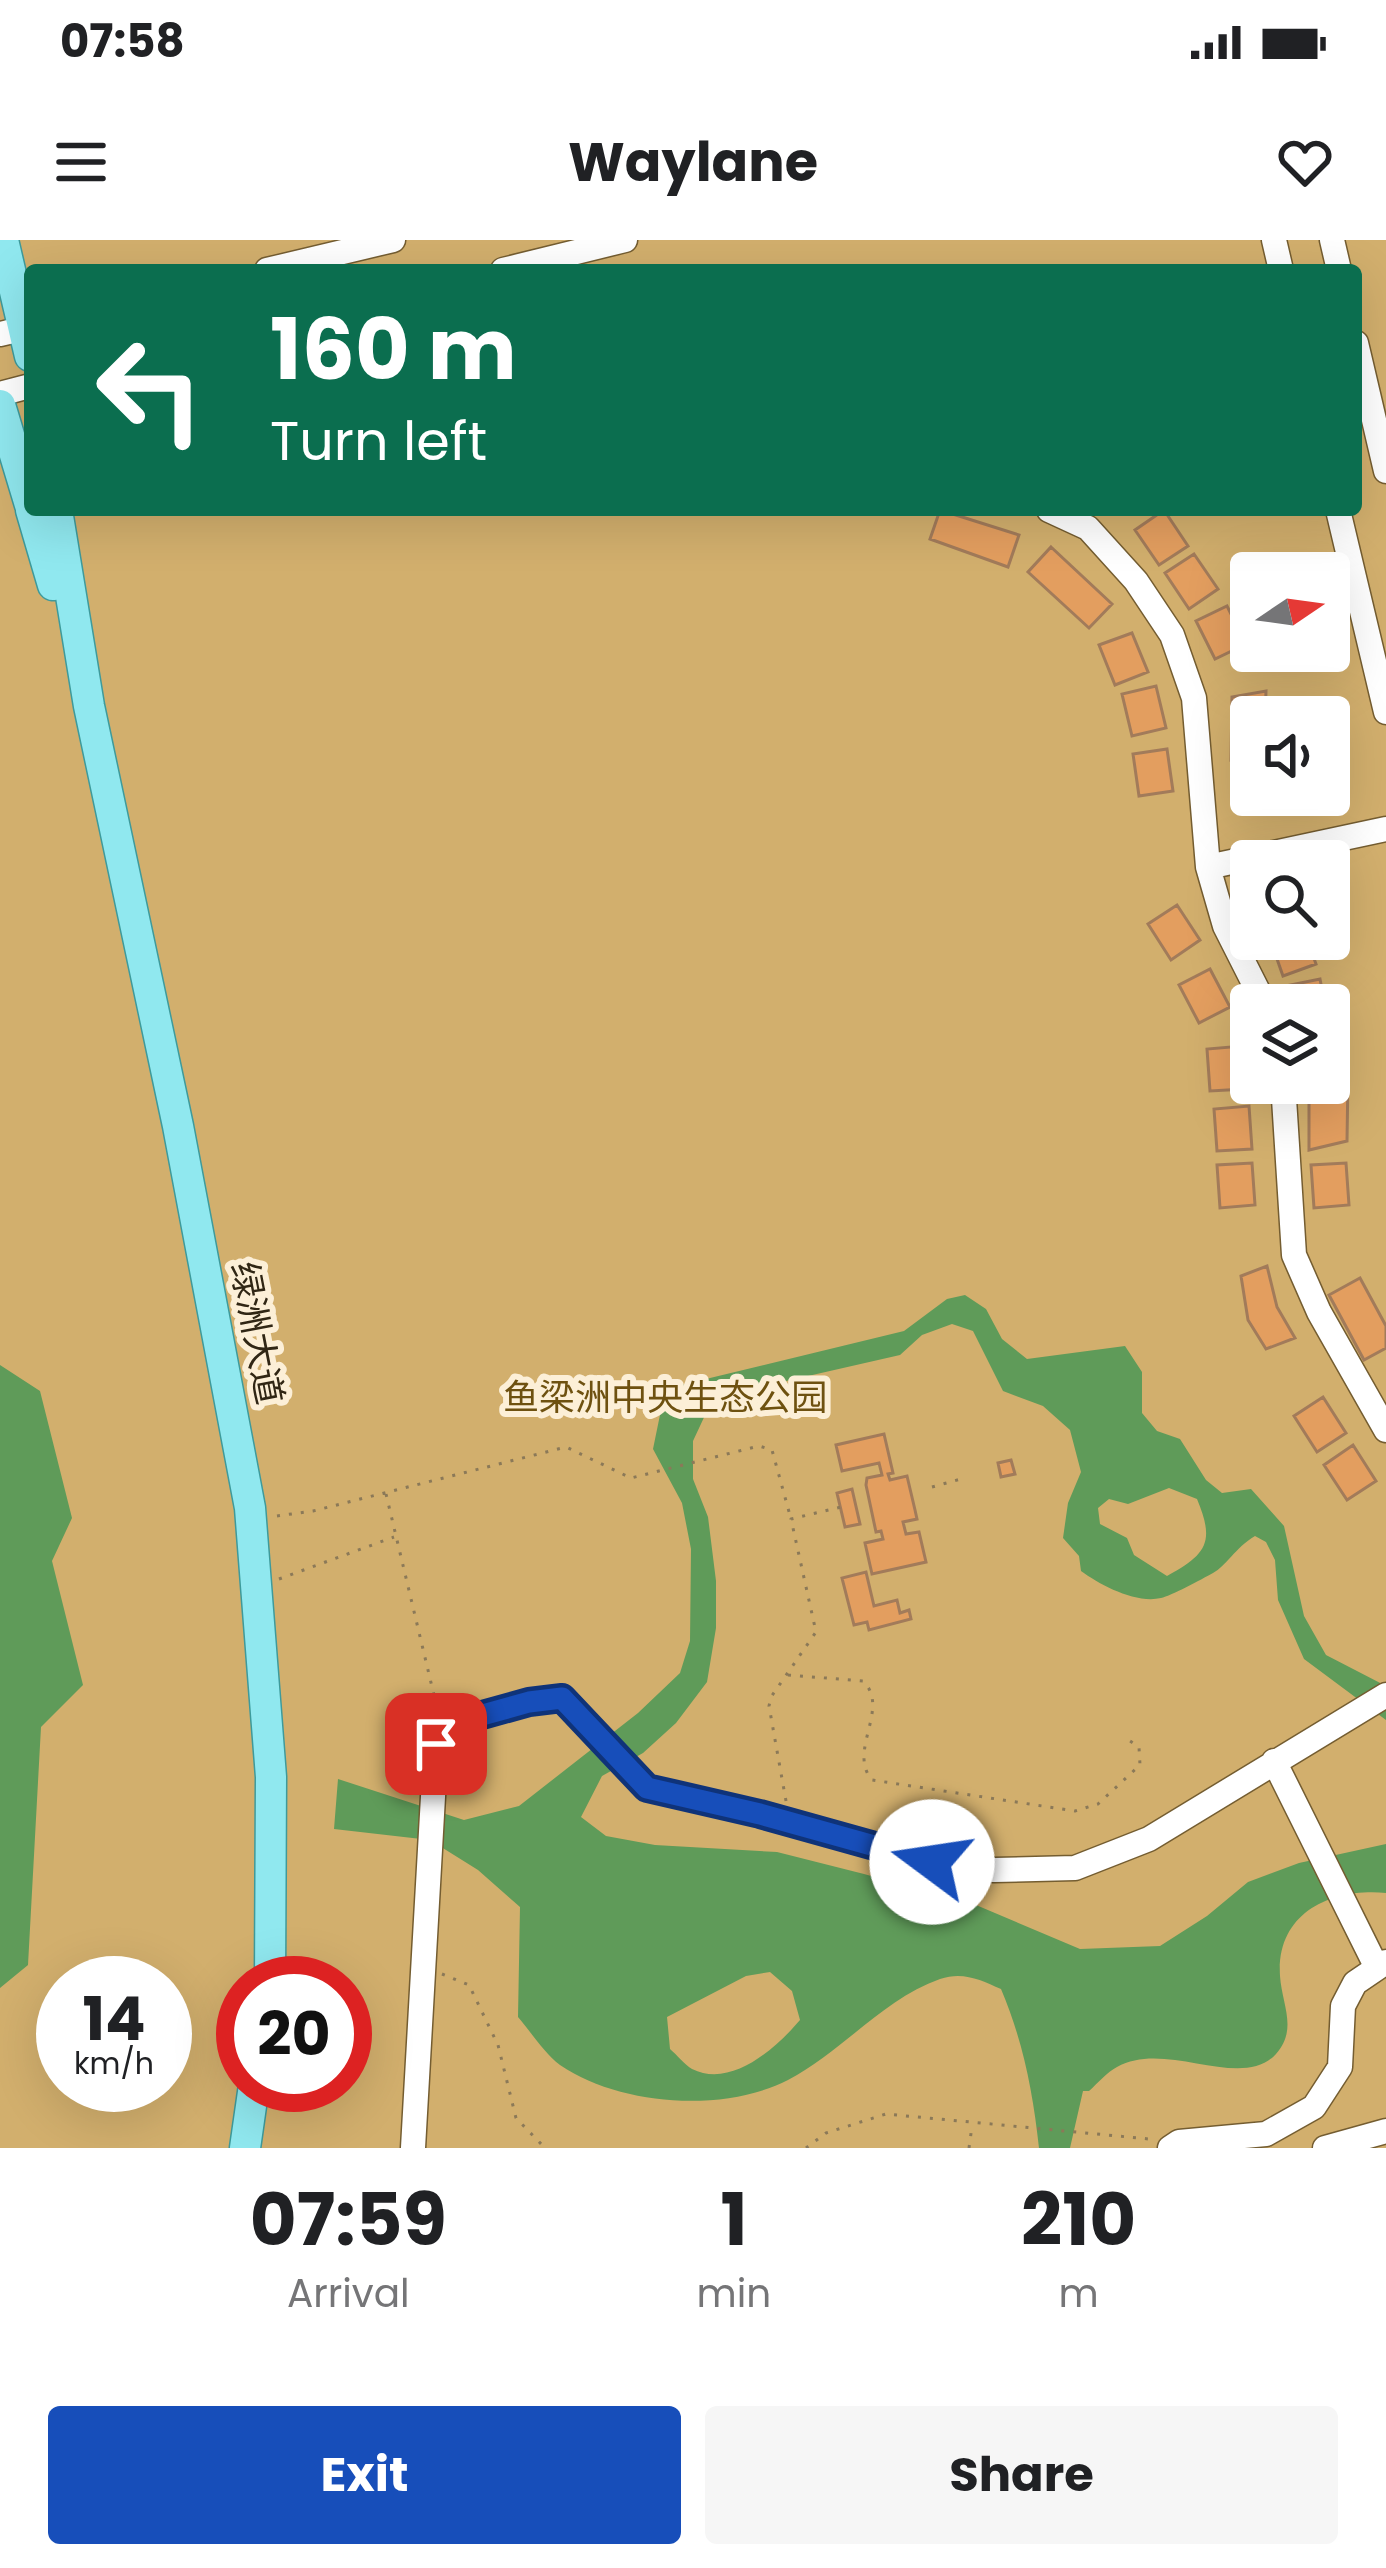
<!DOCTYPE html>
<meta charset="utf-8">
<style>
body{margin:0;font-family:Poppins,"Noto Sans SC",sans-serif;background:#f6f6f6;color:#202124;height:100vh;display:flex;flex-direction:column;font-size:45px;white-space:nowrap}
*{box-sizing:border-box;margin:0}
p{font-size:39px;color:#757577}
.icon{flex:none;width:66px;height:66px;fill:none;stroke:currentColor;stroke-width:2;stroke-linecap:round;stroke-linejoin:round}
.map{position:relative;height:1908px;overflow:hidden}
.drawer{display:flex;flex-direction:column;background:#fff;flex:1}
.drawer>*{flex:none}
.top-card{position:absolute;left:24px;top:24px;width:1338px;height:252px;border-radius:12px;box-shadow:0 12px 48px #0002;background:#0b6e4f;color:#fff;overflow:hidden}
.needle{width:78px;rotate:77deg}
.tools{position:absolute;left:1230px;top:312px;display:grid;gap:24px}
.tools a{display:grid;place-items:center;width:120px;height:120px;border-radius:12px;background:#fff;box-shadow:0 12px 48px #0002;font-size:60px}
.speed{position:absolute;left:36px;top:1716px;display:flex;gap:24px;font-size:60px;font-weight:700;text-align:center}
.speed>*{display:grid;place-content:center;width:156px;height:156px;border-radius:50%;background:#fff;box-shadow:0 12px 48px #0002;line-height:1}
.speed small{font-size:30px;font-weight:400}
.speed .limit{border:18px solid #d22;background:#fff;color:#111}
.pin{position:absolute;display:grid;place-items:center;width:102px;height:102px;color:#fff;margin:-51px;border-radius:24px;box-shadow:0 6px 18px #0006}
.me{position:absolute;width:132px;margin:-66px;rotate:284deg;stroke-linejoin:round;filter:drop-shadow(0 0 9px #0008)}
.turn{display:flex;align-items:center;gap:42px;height:252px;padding:0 48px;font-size:54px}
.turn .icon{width:156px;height:156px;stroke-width:2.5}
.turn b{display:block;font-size:84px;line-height:102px}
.eta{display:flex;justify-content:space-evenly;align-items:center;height:204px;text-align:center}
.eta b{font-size:72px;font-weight:700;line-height:84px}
.cta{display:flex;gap:24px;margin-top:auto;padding:24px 48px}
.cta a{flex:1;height:138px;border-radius:12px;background:#174eba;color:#fff;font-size:48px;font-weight:700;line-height:138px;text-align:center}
.cta a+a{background:#f6f6f6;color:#202124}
.status{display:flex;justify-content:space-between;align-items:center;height:84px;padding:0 60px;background:#fff;direction:ltr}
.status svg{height:33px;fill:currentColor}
header{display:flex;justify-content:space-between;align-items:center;height:156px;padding:0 48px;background:#fff;font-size:54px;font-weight:700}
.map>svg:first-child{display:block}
.green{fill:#d2af6d;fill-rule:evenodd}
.water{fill:#5f9b59;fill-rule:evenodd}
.building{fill:#e39e5f;stroke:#a27b5a;stroke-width:3}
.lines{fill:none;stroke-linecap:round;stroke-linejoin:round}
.minor-casing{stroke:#745d31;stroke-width:27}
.major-casing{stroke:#3e9a9b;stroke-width:33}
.path{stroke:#8b7958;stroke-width:3;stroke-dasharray:3 9;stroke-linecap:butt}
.minor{stroke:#fff;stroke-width:24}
.major{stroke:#90e8ef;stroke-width:30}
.route-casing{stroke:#0f3379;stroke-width:30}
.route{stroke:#174eba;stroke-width:21}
.labels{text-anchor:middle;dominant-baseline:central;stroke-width:12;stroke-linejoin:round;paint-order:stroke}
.street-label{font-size:36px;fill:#302614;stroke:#fcefd7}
.park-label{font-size:36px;fill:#6e5110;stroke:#fcefd7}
</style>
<div class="status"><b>07:58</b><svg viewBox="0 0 49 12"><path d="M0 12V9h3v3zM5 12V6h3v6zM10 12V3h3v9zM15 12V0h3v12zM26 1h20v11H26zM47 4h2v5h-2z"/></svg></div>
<header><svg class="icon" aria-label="menu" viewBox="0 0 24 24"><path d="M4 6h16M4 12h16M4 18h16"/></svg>Waylane<svg class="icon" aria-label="heart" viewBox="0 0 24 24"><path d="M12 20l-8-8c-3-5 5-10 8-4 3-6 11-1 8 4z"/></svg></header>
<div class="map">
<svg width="1386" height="1908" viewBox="0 0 1386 1908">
<rect width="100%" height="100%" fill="#e6cc9d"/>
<path class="green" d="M0 0H1386V1908H0ZM30 30H1356V270H30ZM1251 333H1329V411H1251ZM1251 477H1329V555H1251ZM1251 621H1329V699H1251ZM1251 765H1329V843H1251ZM63 1743H165V1845H63ZM243 1743H345V1845H243Z"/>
<path class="water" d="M965 1055 986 1069 1002 1099 1027 1119 1125 1106 1142 1132V1173L1157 1191 1180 1199 1206 1240 1222 1253 1251 1249 1284 1286 1304 1376 1326 1415 1386 1446V1480L1304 1419 1278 1360 1275 1320 1266 1302 1255 1296C1235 1308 1226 1326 1213 1333 1202 1339 1171 1356 1161 1358 1136 1364 1100 1345 1081 1331L1079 1316 1063 1298 1068 1263 1081 1232 1070 1190 1043 1166 1003 1151 973 1091 952 1084 922 1095 900 1115 742 1151 707 1171 693 1201V1239L708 1277 716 1341V1388L707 1442 676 1483 643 1513 602 1536 581 1577 606 1596 655 1605 777 1612 864 1634 976 1665 1080 1709 1160 1706 1207 1676 1248 1642 1299 1623 1386 1604V1653C1332 1648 1276 1672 1280 1736 1282 1765 1298 1789 1276 1814 1241 1852 1166 1799 1117 1827 1107 1832 1098 1843 1089 1851H1083L1070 1908H1039C1033 1852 1023 1801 1001 1749 981 1740 963 1731 940 1739 883 1759 842 1812 788 1840 724 1873 620 1866 560 1825 544 1813 531 1792 518 1777L520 1667 478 1630 430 1600 334 1589 338 1539 464 1580 519 1566 638 1473 680 1433 690 1401 691 1309 682 1263 653 1209 661 1170 681 1145 904 1091 947 1059ZM1169 1248 1197 1259C1215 1302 1207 1314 1167 1336L1134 1315 1127 1298 1100 1284 1098 1268 1109 1259 1128 1264ZM770 1732 792 1751 800 1780C777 1807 732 1849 692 1829 685 1825 677 1815 670 1809L667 1777 746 1736Z
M0 1125 40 1151 72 1278 52 1321 83 1445 41 1487 28 1725 0 1748Z"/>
<path class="building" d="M940 270 1019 295 1008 327 930 299Z
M1164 270 1188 306 1159 325 1135 290Z
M1051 307 1112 364 1089 388 1028 332Z
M1194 314 1218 349 1189 369 1165 333Z
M1227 366 1246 404 1215 419 1196 381Z
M1132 393 1148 432 1115 445 1099 405Z
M1156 446 1166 488 1132 496 1122 454Z
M1266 451 1265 477H1251V516L1231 520 1232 457Z
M1167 509 1173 551 1139 556 1133 514Z
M1177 665 1200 700 1171 720 1148 684Z
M1270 699H1307L1316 724 1283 736Z
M1210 729 1230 767 1199 783 1179 745Z
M1320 739 1325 765H1290L1286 746Z
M1242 806 1245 849 1210 851 1207 809Z
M1348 837 1347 901 1309 910V844Z
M1249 866 1252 909 1217 911 1214 869Z
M1252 923 1255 965 1220 968 1217 925Z
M1346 923 1349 965 1314 968 1311 925Z
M1267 1026 1277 1067 1295 1098 1266 1109 1248 1080 1241 1036Z
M1360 1038 1386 1086V1108L1364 1120 1329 1055Z
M1323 1157 1346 1193 1317 1212 1294 1176Z
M884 1194 893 1233 888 1234 890 1240 907 1236 915 1270 917 1279 903 1282 906 1294 919 1292 926 1322 872 1334 865 1303 883 1299 881 1291 876 1292 866 1245 867 1238 882 1235 879 1223 842 1231 836 1205Z
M1353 1205 1376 1241 1347 1260 1324 1225Z
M1011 1220 1015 1234 1001 1237 998 1223Z
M852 1249 860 1284 845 1287 837 1253Z
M866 1332 874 1366 897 1360 900 1373 909 1370 911 1379 869 1390 867 1382 854 1385 842 1338Z"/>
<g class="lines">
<g class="minor-casing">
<path id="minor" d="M1274 0 1281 30
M1332 0 1339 30
M267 30 393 0
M503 30 625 0
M0 94 30 87
M1356 103 1386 231
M0 154 30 146
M1049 270 1088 288 1136 341 1172 395 1194 458 1208 627 1225 686 1265 765
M1338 270 1386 472
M1208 627 1386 589
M1283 843 1294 1015 1319 1072 1386 1190
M1274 1521 1376 1726
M413 1908 436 1504 457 1482 529 1462 563 1458 647 1548 760 1574 931 1622 994 1630 1075 1628 1149 1599 1386 1455
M1170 1908 1179 1902 1266 1894 1314 1867 1340 1827 1343 1766 1355 1743 1386 1722
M1325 1908 1386 1891"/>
</g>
<g class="major-casing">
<path id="major" d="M3 0 30 116
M0 165 30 265
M31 270 53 345
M57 270 89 466 178 886 250 1268 271 1537 270 1743
M245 1908 254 1845"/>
</g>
<path class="path" d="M932 1247 961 1239
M386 1254 438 1472
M277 1276 313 1271 566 1207 631 1238 759 1206 772 1210 791 1279
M279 1339 394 1297
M788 1435 863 1441C891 1468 847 1511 872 1540L1075 1571 1098 1564 1140 1525 1139 1507 1130 1501
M786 1561 769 1466 771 1457 816 1392 791 1279 841 1267
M442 1734 469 1745 498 1805 516 1878 545 1908
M806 1908 826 1893 886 1874 1149 1899
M969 1908 972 1886"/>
<use href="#minor" class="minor"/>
<use href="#major" class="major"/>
</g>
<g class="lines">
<g class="route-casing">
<path id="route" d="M436 1504 457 1482 529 1462 562 1458 647 1548 760 1574 932 1622"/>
</g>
<use href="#route" class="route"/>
</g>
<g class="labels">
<g class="street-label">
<text transform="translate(257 1093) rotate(79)">绿洲大道</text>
</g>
<g class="park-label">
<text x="665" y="1157">鱼梁洲中央生态公园</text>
</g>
</g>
</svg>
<div class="tools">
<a><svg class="needle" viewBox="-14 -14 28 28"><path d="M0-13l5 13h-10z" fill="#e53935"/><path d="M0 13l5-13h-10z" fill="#757577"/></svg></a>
<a><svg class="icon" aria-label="sound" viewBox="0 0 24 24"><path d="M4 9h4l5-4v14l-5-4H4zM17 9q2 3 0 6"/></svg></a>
<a><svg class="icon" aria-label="search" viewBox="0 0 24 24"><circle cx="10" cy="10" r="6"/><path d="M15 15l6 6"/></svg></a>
<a><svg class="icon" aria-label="layers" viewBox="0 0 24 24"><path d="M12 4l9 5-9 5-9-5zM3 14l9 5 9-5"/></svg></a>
</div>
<div class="speed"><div>14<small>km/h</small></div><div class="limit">20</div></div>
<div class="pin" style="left:436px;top:1504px;background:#d93025"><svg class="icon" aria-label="arrive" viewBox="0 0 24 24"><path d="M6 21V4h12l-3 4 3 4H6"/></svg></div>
<svg class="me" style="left:932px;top:1622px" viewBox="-20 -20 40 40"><circle r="19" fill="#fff"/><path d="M0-13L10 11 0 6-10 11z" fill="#174eba"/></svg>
<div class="top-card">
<div class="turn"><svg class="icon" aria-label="left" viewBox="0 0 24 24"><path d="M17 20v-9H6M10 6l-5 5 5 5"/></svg><div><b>160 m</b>Turn left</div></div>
</div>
</div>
<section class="drawer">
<div class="eta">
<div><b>07:59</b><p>Arrival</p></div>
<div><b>1</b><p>min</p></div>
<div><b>210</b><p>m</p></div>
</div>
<div class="cta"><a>Exit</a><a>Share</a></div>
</section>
